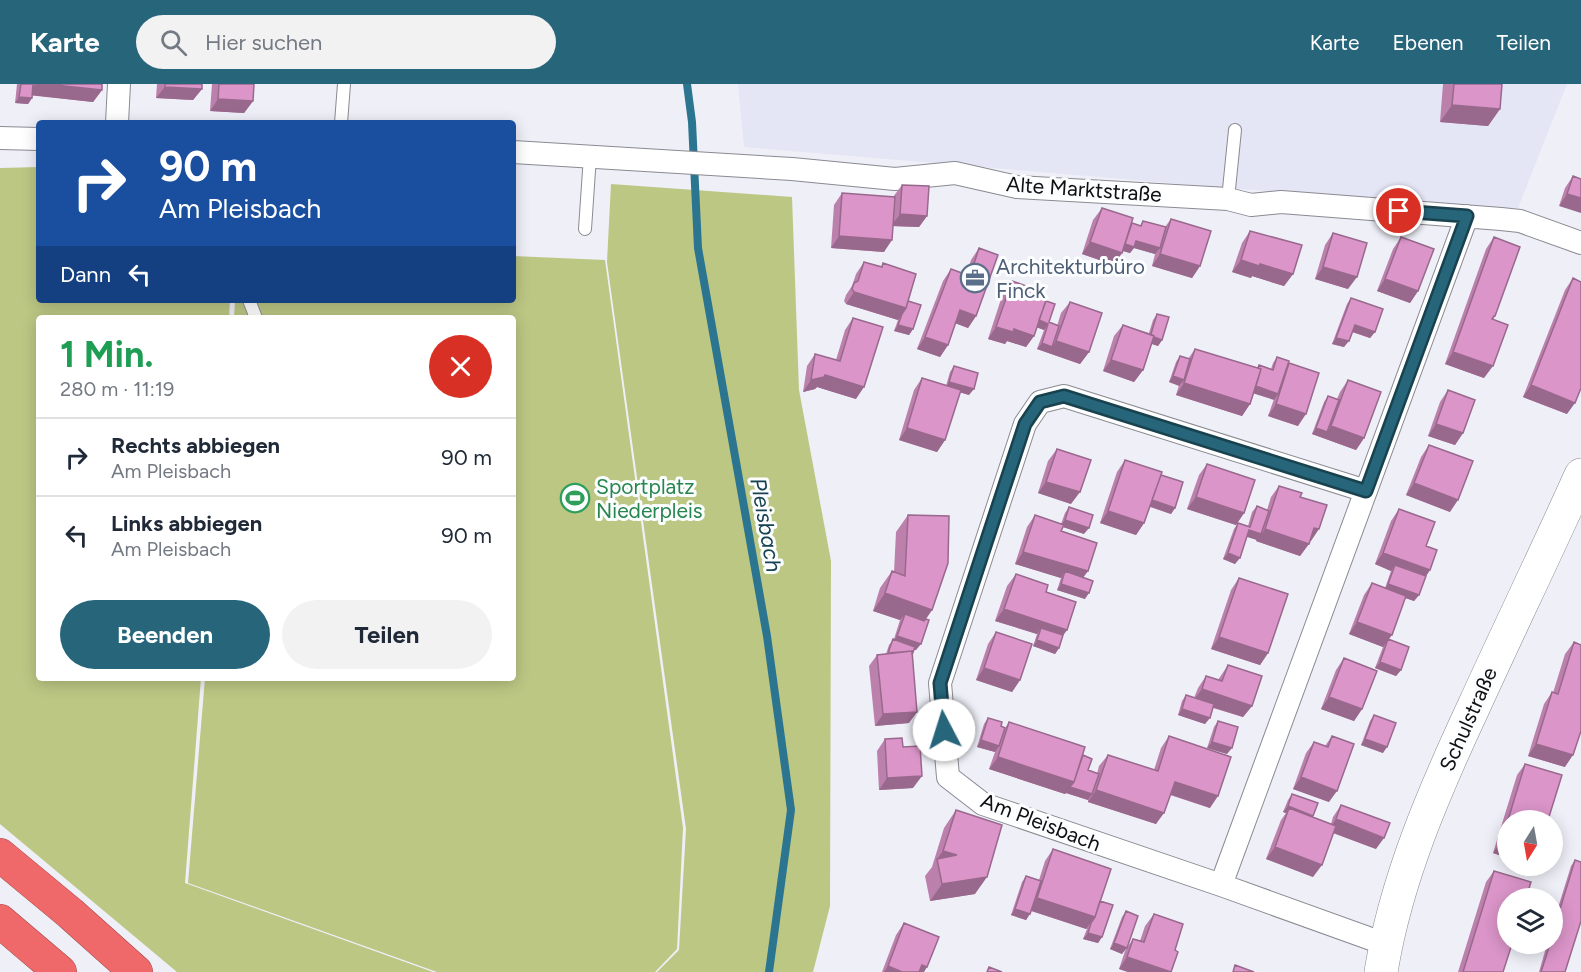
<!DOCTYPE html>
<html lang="de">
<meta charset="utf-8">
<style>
body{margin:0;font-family:Figtree,sans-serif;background:#f2f2f3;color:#1f2937;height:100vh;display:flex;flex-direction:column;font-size:22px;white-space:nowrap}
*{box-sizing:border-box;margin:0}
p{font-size:20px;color:#747a83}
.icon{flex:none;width:33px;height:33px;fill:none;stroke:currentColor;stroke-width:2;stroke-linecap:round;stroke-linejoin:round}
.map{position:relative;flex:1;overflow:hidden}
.panel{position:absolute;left:36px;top:231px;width:480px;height:366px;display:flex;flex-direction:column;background:#fff;border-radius:6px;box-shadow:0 3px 15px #0003}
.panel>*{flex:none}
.top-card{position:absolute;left:36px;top:36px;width:480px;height:183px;border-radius:6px;box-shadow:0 3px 15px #0003;background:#1a4fa0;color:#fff;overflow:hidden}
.needle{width:39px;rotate:191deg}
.tools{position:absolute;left:1497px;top:726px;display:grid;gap:12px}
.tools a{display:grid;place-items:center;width:66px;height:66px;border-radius:50%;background:#fff;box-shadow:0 3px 15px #0003;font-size:30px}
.pin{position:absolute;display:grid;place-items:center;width:51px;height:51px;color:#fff;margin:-26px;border:3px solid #fff;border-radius:50%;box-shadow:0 2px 6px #0007}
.me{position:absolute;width:66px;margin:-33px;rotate:355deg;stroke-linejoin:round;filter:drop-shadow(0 0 4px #0008)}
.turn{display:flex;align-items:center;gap:21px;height:126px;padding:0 24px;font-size:27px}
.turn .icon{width:78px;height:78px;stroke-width:2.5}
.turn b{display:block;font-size:42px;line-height:51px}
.then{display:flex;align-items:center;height:57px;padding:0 24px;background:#0003;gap:12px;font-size:22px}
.round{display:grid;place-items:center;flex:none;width:63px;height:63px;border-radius:32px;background:#f2f2f3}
.headline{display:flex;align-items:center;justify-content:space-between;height:102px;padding:0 24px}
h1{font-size:36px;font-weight:700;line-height:45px;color:#1e9e55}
.cta{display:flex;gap:12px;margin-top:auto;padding:12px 24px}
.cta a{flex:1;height:69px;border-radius:36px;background:#26657a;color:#fff;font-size:24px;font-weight:700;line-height:69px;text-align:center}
.cta a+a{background:#f2f2f3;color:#1f2937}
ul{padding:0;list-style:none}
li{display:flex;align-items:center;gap:18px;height:78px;padding:0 24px;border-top:2px solid #e0e1e3}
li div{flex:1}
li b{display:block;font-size:22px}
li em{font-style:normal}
header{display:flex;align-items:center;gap:36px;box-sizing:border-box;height:84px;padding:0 30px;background:#26657a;color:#fff}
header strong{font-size:28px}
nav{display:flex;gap:33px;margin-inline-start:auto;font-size:21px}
.search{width:420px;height:54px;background:#f2f2f3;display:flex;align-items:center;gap:15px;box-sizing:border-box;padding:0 21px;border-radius:33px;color:#747a83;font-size:22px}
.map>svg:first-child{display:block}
.built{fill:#e4e5f5}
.green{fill:#bcc784}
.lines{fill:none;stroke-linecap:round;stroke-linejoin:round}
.stream{stroke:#2c7590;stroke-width:8}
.lane-casing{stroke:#8a8a92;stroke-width:14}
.street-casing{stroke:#8a8a92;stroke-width:24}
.secondary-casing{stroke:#8a8a92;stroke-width:34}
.highway-casing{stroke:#a24a4c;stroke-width:34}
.lane{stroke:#fff;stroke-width:12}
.street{stroke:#fff;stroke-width:22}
.secondary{stroke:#fff;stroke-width:33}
.highway{stroke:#f0696a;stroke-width:33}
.wall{fill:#bc80ad}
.shaded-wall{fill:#99688d}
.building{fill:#db95c9;stroke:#99688d;stroke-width:1.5}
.route-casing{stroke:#19424f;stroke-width:15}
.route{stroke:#26657a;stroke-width:10}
.labels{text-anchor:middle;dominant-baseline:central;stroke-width:6;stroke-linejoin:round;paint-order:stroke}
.street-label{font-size:21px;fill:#101013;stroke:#fcfdfe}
.service-label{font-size:21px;fill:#4e5e75;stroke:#fcfdfe;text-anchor:start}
.leisure-label{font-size:21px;fill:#27864d;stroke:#fcfdfe;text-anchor:start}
.water-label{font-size:22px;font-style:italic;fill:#164252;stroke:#fcfdfe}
</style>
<header>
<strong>Karte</strong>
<div class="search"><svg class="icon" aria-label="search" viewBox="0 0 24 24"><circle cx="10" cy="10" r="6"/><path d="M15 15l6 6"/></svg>Hier suchen</div>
<nav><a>Karte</a><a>Ebenen</a><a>Teilen</a></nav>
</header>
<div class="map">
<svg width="1581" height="888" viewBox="0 0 1581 888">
<rect width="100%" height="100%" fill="#eeeff7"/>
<path class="built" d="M738 0H1567L1518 124H1468L744 63Z"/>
<path class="green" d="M39 83V216H230L229 234H39V594H201L185 799 433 888H177L0 740V84Z
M611 100 792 113 799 306 831 477 830 822 813 888H657L679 866 686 745 607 178Z
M513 172 605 176 683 744 677 865 655 888H437L188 799 205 594H513V234H234L235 216H513Z"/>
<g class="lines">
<path class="stream" d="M687 0 692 38 698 164 767 552 791 726 769 888"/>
<g class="lane-casing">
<path id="lane" d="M341 39 344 0
M1228 115 1235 46
M585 145 590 72
M249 216 256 234"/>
</g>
<g class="street-casing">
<path id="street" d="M117 39 119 0
M0 54 39 55
M513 68 792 85 895 95 955 89 1017 103 1228 115 1251 121 1281 118 1501 135 1520 137 1581 159
M1366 407 1064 312 1040 318 1025 340 940 599 948 693 983 720 1221 801 1385 860
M1221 801 1467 132"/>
</g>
<g class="secondary-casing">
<path id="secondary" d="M1381 888C1396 795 1434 708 1474 622 1509 545 1546 469 1581 391"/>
</g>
<g class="highway-casing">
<path id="highway" d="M0 771 70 829 136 888
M0 837 60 888"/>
</g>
<use href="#lane" class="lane"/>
<use href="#street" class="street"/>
<use href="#secondary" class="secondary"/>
<use href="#highway" class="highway"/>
</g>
<path class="wall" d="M17 0H102V6L93 18 32 11V14L28 20 15 19Z
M157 0H202V5L193 16 156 14Z
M212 0H254L253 17 244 29 210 27Z
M1443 0H1502L1500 25 1488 42 1440 38Z
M1573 92 1581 95 1559 122 1565 104Z
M902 101 927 132 919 143 893 142 884 168 831 164 834 121 842 109 893 113Z
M1102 124 1132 139 1140 142 1143 137 1165 143 1171 135 1200 182 1192 194 1152 182 1155 170 1134 164 1130 169 1123 167 1114 181 1082 170 1093 136Z
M1250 147 1293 190 1284 202 1252 192 1251 194 1232 188 1242 159Z
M1333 149 1348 205 1315 195 1325 161Z
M1401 153 1418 207 1410 219 1377 207 1393 165Z
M1494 153 1495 232 1493 236 1484 294 1445 280 1486 165Z
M979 164 976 232 968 244 955 239 948 261 940 273 917 265 943 197 951 185 966 191 971 176Z
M864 178 881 183 883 179 908 217 913 245 909 251 894 247 898 236 846 220 844 217 846 211 852 202 856 190Z
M1573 194 1567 330 1523 313 1565 206Z
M1012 197 1046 217 1049 238 1057 242 1061 229 1070 218 1089 268 1080 280 1037 265 1044 246 1037 243 1034 252 1026 263 1007 257 1005 260 988 255 1003 209Z
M1351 214 1375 248 1370 254 1352 248 1344 263 1332 260 1347 220Z
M1157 230 1162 256 1158 262 1152 260 1143 286 1134 298 1103 287 1114 252 1123 241 1149 249 1153 236Z
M853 234 856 315 817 303 815 305 803 308 807 282 815 270 836 276 845 246Z
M1195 265 1257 284 1259 281 1271 285 1273 279 1277 273 1287 282 1289 279 1298 342 1268 332 1274 315 1254 309 1250 320 1242 332 1176 311 1179 301 1169 298 1176 278 1180 272 1188 275Z
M954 282 969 311 960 308 945 356 937 368 899 356 914 306 922 294 946 302 950 288Z
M1348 296 1364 354 1356 366 1312 350 1324 318 1328 312 1337 315 1340 308Z
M1448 306 1463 349 1455 361 1428 352 1440 318Z
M1429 361 1450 428 1406 411 1421 373Z
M1057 365 1071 420 1038 409 1048 377Z
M1125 376 1161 391 1175 424 1171 430 1150 423 1144 439 1136 451 1100 439 1117 388Z
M1207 380 1244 429 1236 441 1187 425 1199 391Z
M1279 402 1300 413 1311 457H1310L1300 472 1256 457 1257 456 1246 452 1235 480 1223 475 1234 445 1238 439 1248 442 1252 428 1257 422 1267 426 1271 413Z
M1069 423 1084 450 1063 443 1061 447 1088 487 1083 493 1085 515 1057 506 1061 494 1015 480 1027 443 1035 431 1061 440 1065 429Z
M1399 425 1426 462 1430 486 1426 492 1419 511 1414 517 1405 514 1388 556 1401 586 1396 592 1375 584 1383 563 1349 550 1364 511 1372 499 1385 504 1391 487 1375 480 1391 437Z
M908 431 932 526 926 535 916 566H914L912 571 909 639 875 642 869 582 877 571 886 570 889 561 894 555 900 536 873 527 880 504 892 487 894 488 896 448Z
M1016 490 1067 546 1063 551 1059 564 1055 570 1033 562 1037 550 995 537 1007 502Z
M1239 494 1268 569 1260 581 1211 565 1231 506Z
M996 548 1020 596 1012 608 976 596 988 560Z
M1574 558 1565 683 1528 672 1544 620 1552 608 1553 609 1565 570Z
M1344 574 1362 625 1354 637 1321 625 1336 586Z
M1228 581 1252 622 1243 633 1213 624 1205 640 1178 631 1182 617 1186 611 1194 614 1198 604 1206 592 1218 596Z
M1374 631 1383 669 1361 661 1370 637Z
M988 634 1001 642 1005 644 1009 638 1083 671 1088 686 1097 690 1099 682 1108 671 1154 686 1161 664 1169 652 1210 724 1170 711 1156 740 1088 718V716L1066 709 1065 710 989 685 995 668 977 663 984 640Z
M1218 637 1227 670 1207 664 1214 643Z
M1332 652 1329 718 1293 705 1306 669 1314 658 1325 662Z
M885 655 903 663 913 704 879 706 877 667Z
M1525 680 1508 736V774L1493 769 1517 691Z
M1292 710 1313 733 1331 740 1333 733 1341 721 1376 765 1333 749 1313 793 1266 775 1281 736 1286 729 1283 728 1288 716Z
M956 726 975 810 930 817 925 792 932 783 944 744Z
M1053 765 1100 817 1102 853 1098 859 1083 855 1087 845 1031 827 1026 836 1011 831 1022 798 1026 792 1039 796 1045 777Z
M1575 776 1565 888H1539L1547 860H1552V843L1571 782Z
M1494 787 1503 888H1458L1486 798Z
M1126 827 1122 870 1110 865 1122 833Z
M1154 830 1175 866 1171 888H1128L1119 885 1125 867 1133 855 1140 857 1145 842Z
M904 839 924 888H882L896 851Z"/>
<path class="shaded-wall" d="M35 0H46L102 6 93 18 28 11Z
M165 3 202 5 193 16 156 14Z
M19 13 32 14 28 20 15 19Z
M218 15 253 17 244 29 210 27Z
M1452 21 1500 25 1488 42 1440 38Z
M1567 110 1581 114V129L1559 122Z
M900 130 927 132 919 143 891 142Z
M839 152 892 156 884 168 831 164Z
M1136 157 1160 164 1155 170 1134 164 1130 169 1119 166 1123 160Z
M1090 158 1122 169 1114 181 1082 170Z
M1160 170 1200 182 1192 194 1152 182Z
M1241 176 1260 180 1293 190 1284 202 1252 192 1251 194 1232 188Z
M1323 183 1357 193 1348 205 1315 195Z
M1385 195 1418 207 1410 219 1377 207Z
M854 208 906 224 898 236 846 220Z
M960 226 976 232 968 244 952 238Z
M1037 236 1048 240 1044 246 1033 242Z
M898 241 913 245 909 251 894 247Z
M1355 241 1375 248 1370 254 1350 247Z
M996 243 1014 245 1034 252 1026 263 1007 257 1005 260 988 255Z
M1150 252 1162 256 1158 262 1146 258Z
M925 253 948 261 940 273 917 265Z
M1336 254 1349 257 1344 263 1332 260Z
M1056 257 1089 268 1080 280 1037 265 1042 259 1052 263Z
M1453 268 1493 282 1484 294 1445 280Z
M1111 276 1143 286 1134 298 1103 287Z
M825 291 864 303 856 315 817 303 815 305 803 308 811 296Z
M1173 292 1184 296 1179 302 1169 298Z
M949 298 974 305 969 311 945 304Z
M1184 299 1250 320 1242 332 1176 311Z
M1531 301 1575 319 1567 330 1523 313Z
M1253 302 1278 310 1274 316 1249 308Z
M1276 320 1306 330 1298 342 1268 332Z
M1436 340 1463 349 1455 361 1428 352Z
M1331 342 1364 354 1356 366 1312 350 1316 344 1327 348Z
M907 344 945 356 937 368 899 356Z
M1046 398 1080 408 1071 420 1038 409Z
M1414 399 1458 416 1450 428 1406 411Z
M1196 413 1244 429 1236 441 1187 425Z
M1150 415 1175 424 1171 430 1146 421Z
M1108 427 1144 439 1136 451 1100 439Z
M1065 436 1089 444 1084 450 1060 442Z
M1314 444 1319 445 1311 457 1306 456Z
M1265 445 1309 460 1300 472 1256 457Z
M1249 446 1261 450 1257 456 1244 452Z
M1023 468 1088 487 1079 499 1065 487 1061 494 1015 480Z
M1228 469 1240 474 1235 480 1223 475Z
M1383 469 1430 486 1422 498 1395 481 1391 487 1375 480Z
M1061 500 1089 509 1085 515 1057 506Z
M1388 500 1419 511 1414 517 1384 506Z
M885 509 932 526 920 543 905 530 900 536 873 527Z
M1004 525 1067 546 1059 557 1041 544 1037 550 995 537Z
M1357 538 1392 551 1383 563 1349 550Z
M897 552 921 560 916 566 893 558Z
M1219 553 1268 569 1260 581 1211 565Z
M1037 556 1059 564 1055 570 1033 562Z
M1380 578 1401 586 1396 592 1375 584Z
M984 584 1020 596 1012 608 976 596Z
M1202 605 1252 622 1243 633 1193 617Z
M1329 613 1362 625 1354 637 1321 625Z
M1182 625 1210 634 1205 640 1178 631Z
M917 628 909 639 875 642 883 630Z
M1365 655 1387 663 1383 669 1361 661Z
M981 656 999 662 995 668 977 663Z
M1212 658 1232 664 1227 670 1207 664Z
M1536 660 1573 671 1565 683 1528 672Z
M998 673 1074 698 1092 710 1088 716 1066 709 1065 710 989 685Z
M922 692 913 704 879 706 887 694Z
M1301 693 1337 707 1329 718 1293 705Z
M1175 698 1218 712 1210 724 1166 709Z
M1096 706 1164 729 1156 740 1088 718Z
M1288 722 1313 732 1309 738 1289 724 1286 729 1283 728Z
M1336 735 1384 754 1376 765 1328 747Z
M1501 757 1508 759V774L1493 769Z
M1275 763 1322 781 1313 793 1266 775Z
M943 767 957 771 937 775Z
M987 793 975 810 930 817 942 800Z
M1037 814 1095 833 1086 845 1029 826Z
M1015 825 1030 830 1026 836 1011 831Z
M1088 849 1102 853 1098 859 1083 855Z
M1114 859 1127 864 1122 870 1110 865Z
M1127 873 1171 888H1128L1119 885Z
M922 881 927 883 924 888H917Z
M888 882 902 888H884Z"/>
<path class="building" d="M21 0H33L32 14 19 13Z
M46 0H102V6Z
M165 0H202V5L165 3Z
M219 0H254L253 17 218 15Z
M1454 0H1502L1500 25 1452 21Z
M1573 92 1581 95V114L1567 110Z
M902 101 929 102 927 132 900 130Z
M842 109 895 113 892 156 839 152Z
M1102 124 1133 134 1122 169 1090 158Z
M1171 135 1211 147 1200 182 1160 170Z
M1143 137 1166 143 1160 164 1136 157 1134 163 1125 160 1132 139 1141 142Z
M1250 147 1302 161 1293 190 1260 180 1259 182 1241 176Z
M1333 149 1367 159 1357 193 1323 183Z
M1401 153 1434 165 1418 207 1385 195Z
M1494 153 1520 163 1495 232H1494L1492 235 1508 241 1493 282 1453 268Z
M979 164 998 171 976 232 960 226 948 261 925 253 951 185 970 192Z
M864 178 882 183 883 179 916 190 906 224 854 208 852 205 854 199 858 197Z
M1573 194 1581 198V304L1575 319 1531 301Z
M1012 197 1029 203 1028 206 1047 213 1034 252 1014 245 1013 248 996 243Z
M1351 214 1383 225 1375 248 1355 241 1349 257 1336 254Z
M908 217 921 221 913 245 898 241 902 230 906 224Z
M1046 217 1055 220 1049 238 1059 242 1052 263 1042 259 1048 240 1039 236Z
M1070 218 1102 229 1089 268 1056 257Z
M1157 230 1169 233 1162 256 1154 253V252L1151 250Z
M853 234 883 243 864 303 825 291 824 293 811 296 815 270 840 277Z
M1123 241 1154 252 1143 286 1111 276Z
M1195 265 1261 285 1250 320 1184 299Z
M1180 272 1190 275 1184 296 1173 292Z
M1277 273 1289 277 1278 310 1256 302 1261 285 1258 284 1259 281 1273 286Z
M1289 279 1319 289 1306 330 1276 320Z
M954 282 978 289 974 305 949 298Z
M922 294 961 306 945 356 907 344Z
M1348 296 1381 308 1364 354 1331 342Z
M1448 306 1475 316 1463 349 1436 340Z
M1328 312 1339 316 1327 348 1316 344Z
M1429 361 1473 377 1458 416 1414 399Z
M1057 365 1091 376 1080 408 1046 398Z
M1125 376 1162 388 1144 439 1108 427Z
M1207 380 1255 396 1244 429 1196 413Z
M1161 391 1183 398 1175 424 1152 416Z
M1279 402 1302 409 1300 413 1327 421 1319 445 1314 444 1309 460 1265 445Z
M1257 422 1269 427 1261 450 1249 446 1240 474 1228 469 1238 439 1250 443Z
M1069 423 1093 431 1089 444 1065 436Z
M1399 425 1435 438 1426 462 1437 466 1430 486 1383 469Z
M908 431 949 432 948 479 932 526 885 509 892 487 905 492Z
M1035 431 1064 441 1061 447 1097 459 1088 487 1023 468Z
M1395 481 1426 492 1419 511 1388 500Z
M1065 487 1093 497 1089 509 1061 500Z
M1016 490 1048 501 1046 508 1076 518 1067 546 1004 525Z
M1239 494 1288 510 1268 569 1219 553Z
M1372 499 1406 512 1392 551 1357 538Z
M905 530 924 537 926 535 929 536 921 560 897 552Z
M1041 544 1063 551 1059 564 1037 556Z
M996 548 1032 560 1020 596 984 584Z
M893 555 915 563 912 571V567L889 569V566Z
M1388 555 1409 563 1401 586 1380 578Z
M1574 558 1581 561V647L1573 671 1536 660 1552 608 1558 610Z
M912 567 917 628 883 630 877 571Z
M1344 574 1377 587 1362 625 1329 613Z
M1228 581 1262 592 1252 622 1202 605 1206 592 1222 597Z
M1186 611 1214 620 1210 634 1182 625Z
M1374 631 1396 639 1387 663 1365 655Z
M988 634 1002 638 1001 642 1005 644 999 662 981 656Z
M1218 637 1238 643 1232 664 1212 658Z
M1009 638 1085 663 1074 698 998 673Z
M1169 652 1231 673 1218 712 1175 698 1164 729 1096 706 1108 671 1158 687Z
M1332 652 1354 660 1337 707 1301 693 1314 658 1328 663Z
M902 654 903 663 920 662 922 692 887 694 885 655Z
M1083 671 1092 675 1088 686 1099 690 1092 710 1070 703 1074 698Z
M1525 680 1562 691 1548 736H1508Z
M1292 710 1318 719 1313 732 1288 722Z
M1341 721 1390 739 1384 754 1336 735Z
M1289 724 1336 742 1322 781 1275 763Z
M956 726 1002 741 987 793 942 800 937 775 957 771 943 767Z
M1508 737V759L1501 757Z
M1053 765 1111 785 1095 833 1037 814Z
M1575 776 1581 778V837L1565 888H1541L1550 860H1552V851Z
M1494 787 1531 798 1526 814H1508V860H1512L1503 888H1463Z
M1026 792 1041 797 1030 830 1015 825Z
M1100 817 1113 821 1102 853 1088 849 1091 839 1095 833Z
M1126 827 1138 832 1127 864 1114 859Z
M1154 830 1183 840 1175 866 1178 868 1171 888 1127 873 1133 855 1144 858Z
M904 839 939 853 927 883 922 881 919 888H902L888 882Z
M1235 881 1254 888H1233Z
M989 883 1002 888H987Z"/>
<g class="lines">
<g class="route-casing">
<path id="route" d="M944 646 940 599 1025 340 1040 318 1064 312 1366 407 1467 132 1399 127"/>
</g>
<use href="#route" class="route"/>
</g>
<defs>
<g id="office-ring" transform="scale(1.5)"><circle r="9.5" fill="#fcfdfe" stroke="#5c6f8a" stroke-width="1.5"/><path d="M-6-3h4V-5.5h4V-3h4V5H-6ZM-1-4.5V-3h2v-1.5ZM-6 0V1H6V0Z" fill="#5c6f8a"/></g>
<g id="stadium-ring" transform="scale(1.5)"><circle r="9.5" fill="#fcfdfe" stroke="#2e9e5b" stroke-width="1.5"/><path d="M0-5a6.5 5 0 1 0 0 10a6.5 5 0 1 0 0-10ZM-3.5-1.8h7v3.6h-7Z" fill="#2e9e5b"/></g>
</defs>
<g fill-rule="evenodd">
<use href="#office-ring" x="975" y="194"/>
<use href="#stadium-ring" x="575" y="414"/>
</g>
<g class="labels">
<g class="street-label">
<text transform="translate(1084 105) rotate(4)">Alte Marktstraße</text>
<text transform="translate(1468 635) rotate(-66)">Schulstraße</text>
<text transform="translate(1041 738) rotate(21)">Am Pleisbach</text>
</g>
<g class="service-label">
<text x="996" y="182">Architekturbüro<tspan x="996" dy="24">Finck</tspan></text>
</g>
<g class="leisure-label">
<text x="596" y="402">Sportplatz<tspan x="596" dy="24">Niederpleis</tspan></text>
</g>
<g class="water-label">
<text transform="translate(766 441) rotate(80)">Pleisbach</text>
</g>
</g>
</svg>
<div class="tools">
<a><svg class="needle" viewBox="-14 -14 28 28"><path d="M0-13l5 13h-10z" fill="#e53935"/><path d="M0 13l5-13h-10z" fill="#747a83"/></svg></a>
<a><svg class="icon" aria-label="layers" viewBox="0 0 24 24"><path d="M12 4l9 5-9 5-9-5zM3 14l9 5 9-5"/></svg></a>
</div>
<div class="pin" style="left:1399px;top:127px;background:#d93025"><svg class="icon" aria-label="arrive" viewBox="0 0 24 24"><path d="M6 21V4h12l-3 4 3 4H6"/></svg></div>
<svg class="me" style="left:944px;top:646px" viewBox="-20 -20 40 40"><circle r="19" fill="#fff"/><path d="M0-13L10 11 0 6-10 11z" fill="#26657a"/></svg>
<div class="top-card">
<div class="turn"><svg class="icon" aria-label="right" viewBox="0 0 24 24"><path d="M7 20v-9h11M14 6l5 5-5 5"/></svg><div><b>90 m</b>Am Pleisbach</div></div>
<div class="then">Dann<svg class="icon" aria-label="left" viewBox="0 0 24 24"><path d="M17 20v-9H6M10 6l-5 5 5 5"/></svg></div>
</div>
<section class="panel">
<div class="headline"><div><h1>1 Min.</h1><p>280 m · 11:19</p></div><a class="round" style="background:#d93025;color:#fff"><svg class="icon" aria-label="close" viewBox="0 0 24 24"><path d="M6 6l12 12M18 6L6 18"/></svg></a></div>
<ul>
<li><svg class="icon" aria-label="right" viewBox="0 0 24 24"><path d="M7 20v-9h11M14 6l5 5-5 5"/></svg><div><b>Rechts abbiegen</b><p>Am Pleisbach</p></div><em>90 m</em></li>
<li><svg class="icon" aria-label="left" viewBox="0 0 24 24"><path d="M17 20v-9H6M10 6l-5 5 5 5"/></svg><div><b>Links abbiegen</b><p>Am Pleisbach</p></div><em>90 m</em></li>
</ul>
<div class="cta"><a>Beenden</a><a>Teilen</a></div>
</section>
</div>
